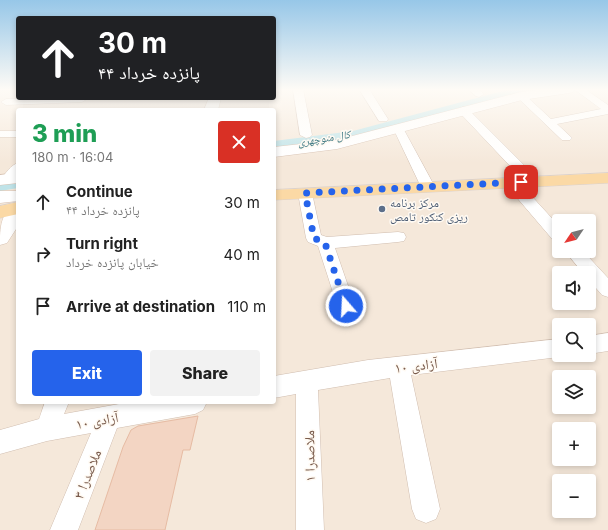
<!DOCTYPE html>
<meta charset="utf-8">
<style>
body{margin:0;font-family:Inter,"Noto Naskh Arabic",sans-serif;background:#f2f2f2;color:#222;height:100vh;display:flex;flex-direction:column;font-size:15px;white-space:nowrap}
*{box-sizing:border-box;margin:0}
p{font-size:13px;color:#767676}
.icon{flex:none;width:22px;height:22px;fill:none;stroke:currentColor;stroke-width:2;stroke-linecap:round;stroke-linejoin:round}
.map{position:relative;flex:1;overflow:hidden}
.panel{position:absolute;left:16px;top:108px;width:260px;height:296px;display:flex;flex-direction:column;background:#fff;border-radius:4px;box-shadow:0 2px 6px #0003}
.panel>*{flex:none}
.banner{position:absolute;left:16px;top:16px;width:260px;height:84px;border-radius:4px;box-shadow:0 2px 6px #0003;background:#202124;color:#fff;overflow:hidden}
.needle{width:26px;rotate:235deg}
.fabs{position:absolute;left:552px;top:214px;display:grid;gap:8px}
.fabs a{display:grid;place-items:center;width:44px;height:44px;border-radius:4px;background:#fff;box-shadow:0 2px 6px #0003;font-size:20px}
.pin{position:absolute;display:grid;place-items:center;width:34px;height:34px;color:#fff;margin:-17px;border-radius:8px;box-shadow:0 2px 6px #0006}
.me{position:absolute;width:44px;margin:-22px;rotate:341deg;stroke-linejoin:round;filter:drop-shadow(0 0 3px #0008)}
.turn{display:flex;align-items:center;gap:14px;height:84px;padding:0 16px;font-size:18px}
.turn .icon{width:52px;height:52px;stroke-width:2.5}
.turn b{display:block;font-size:28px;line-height:34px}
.round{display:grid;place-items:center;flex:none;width:42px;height:42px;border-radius:4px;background:#f2f2f2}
.overview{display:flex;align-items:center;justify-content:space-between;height:68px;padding:0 16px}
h1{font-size:24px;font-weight:800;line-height:30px;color:#1e9e55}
.cta{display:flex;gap:8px;margin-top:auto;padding:8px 16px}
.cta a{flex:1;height:46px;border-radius:4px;background:#2563eb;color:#fff;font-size:16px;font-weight:800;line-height:46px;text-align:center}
.cta a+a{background:#f2f2f2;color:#222}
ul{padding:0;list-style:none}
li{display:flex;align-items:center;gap:12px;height:52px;padding:0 16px}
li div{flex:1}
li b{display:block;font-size:15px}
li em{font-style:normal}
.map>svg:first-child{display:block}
.residential{fill:#f5e8da;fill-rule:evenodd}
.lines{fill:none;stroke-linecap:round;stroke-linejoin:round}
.canal{fill:#bfe3e8;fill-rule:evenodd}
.building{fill:#f3d5c3;stroke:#e6bba3}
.street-casing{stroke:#d1beb0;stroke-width:1}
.secondary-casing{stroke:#d6c0b0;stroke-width:1}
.primary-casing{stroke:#dad1cd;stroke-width:1}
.street{fill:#fff;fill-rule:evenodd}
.secondary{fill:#fff;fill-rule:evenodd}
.primary{fill:#fbd9a5;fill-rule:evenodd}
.route{stroke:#2563eb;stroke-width:7;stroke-dasharray:0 12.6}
.service-dot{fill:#5c6f8a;stroke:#fffaf3;stroke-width:1.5}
.labels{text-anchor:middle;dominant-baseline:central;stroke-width:3;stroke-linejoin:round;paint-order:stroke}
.far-water-label{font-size:11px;font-style:italic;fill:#437c86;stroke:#fffaf3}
.service-label{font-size:12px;fill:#4e5e75;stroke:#fffaf3;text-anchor:start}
.near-street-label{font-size:14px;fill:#7a5c4d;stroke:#fffaf3}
</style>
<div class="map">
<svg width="608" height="530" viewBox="0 0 608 530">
<rect width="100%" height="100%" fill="#fdf6ec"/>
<path class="residential" d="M0 89H18V98H274V89H608V530H0ZM18 110H274V402H18ZM559 221H589V251H559ZM559 273H589V303H559ZM559 325H589V355H559ZM559 377H589V407H559ZM559 429H589V459H559ZM559 481H589V511H559Z"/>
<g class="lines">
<path class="canal" d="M517 89H542L537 92 504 97 353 138 274 149V141L353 131 499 92Z
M18 180V188L0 191V183Z"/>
</g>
<path class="building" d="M198 416 190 450H183L165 530H95L123 447 131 430 138 426Z"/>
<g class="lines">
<g class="street-casing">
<path id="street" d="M293 89H303L312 135 310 137 306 138 300 135Z
M359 89H369L388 119 387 121H379Z
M468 89H479L484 94 479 97 476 96Z
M574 89H585L608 105V114L557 124 572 138 570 140H562L516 96 518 94H524L551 119 601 109Z
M33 98H86L87 99 82 102 6 105 1 102 6 99Z
M463 107 467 108 537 178 539 181 537 184H527L459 112 458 110Z
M398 125 403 128 435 187 433 190H423L421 187 393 128Z
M0 131H18V137H0Z
M18 163V175L13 182H3L1 179C6 173 11 165 18 163Z
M511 178 516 179 559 226V241L553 240 506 185 504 182 506 179Z
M305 189 310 190 312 193 321 235 327 237 398 232 404 233 406 237 404 241 398 242 335 248 355 306 353 311 346 314 339 311 318 246 308 242 306 238 298 193 300 190Z
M565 251H583L608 278V297L602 295 589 280V273H583Z
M608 333V351L589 354V336Z
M559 339V355H565L559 357 411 375 440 509 436 519 426 523 416 519 412 509 390 378 318 390 324 530H296V394L274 398V376L368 360Z
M45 402H69L64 414 130 402H207L203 410 195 414 117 428 78 530H50L91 433 47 441 0 454V430L39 419Z"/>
</g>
<g class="secondary-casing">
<path id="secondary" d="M544 89H575L573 92 569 93 522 100 337 149 274 157V147L337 140 521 92Z
M209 98H221L218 110H204Z
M18 173V183L0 185V175Z
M0 191H18V201L0 203Z
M18 205V226L7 243 0 245C0 229 0 210 18 205Z"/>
</g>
<g class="primary-casing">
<path id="primary" d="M608 173V183L274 200V190Z
M18 202V214L0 218V206Z"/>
</g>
<use href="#street" class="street"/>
<use href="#secondary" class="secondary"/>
<use href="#primary" class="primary"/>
</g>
<linearGradient id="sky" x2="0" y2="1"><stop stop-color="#97c7e8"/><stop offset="0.55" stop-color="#fefbf6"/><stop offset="1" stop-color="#fefbf6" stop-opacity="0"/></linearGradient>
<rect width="608" height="163" fill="url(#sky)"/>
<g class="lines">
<path class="route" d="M346 306 325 243 314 238 305 193 521 182"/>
</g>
<circle class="service-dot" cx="382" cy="209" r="4"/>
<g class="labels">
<g class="far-water-label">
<text transform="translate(324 138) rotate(-9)">کال منوچهری</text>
</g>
<g class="service-label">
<text x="390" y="202">مرکز برنامه<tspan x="390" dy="14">ریزی کنکور تامص</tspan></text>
</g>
<g class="near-street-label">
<text transform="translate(416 365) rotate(-7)">آزادی ۱۰</text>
<text transform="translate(97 420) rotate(-10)">آزادی ۱۰</text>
<text transform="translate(309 456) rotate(-91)">ملاصدرا ۱</text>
<text transform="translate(87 474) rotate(-68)">ملاصدرا ۳</text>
</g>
</g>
</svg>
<div class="fabs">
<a><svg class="needle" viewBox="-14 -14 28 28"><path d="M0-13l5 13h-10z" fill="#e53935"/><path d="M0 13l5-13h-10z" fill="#767676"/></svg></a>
<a><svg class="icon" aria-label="sound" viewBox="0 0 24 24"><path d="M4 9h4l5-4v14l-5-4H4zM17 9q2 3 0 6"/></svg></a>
<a><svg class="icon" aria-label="search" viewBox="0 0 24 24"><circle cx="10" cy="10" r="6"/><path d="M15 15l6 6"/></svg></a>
<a><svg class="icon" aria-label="layers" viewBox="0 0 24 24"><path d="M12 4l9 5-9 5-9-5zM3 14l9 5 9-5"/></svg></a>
<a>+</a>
<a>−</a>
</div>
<div class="pin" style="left:521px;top:182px;background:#d93025"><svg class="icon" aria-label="arrive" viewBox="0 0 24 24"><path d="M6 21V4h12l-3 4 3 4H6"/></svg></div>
<svg class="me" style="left:346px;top:306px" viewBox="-20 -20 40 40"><circle r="17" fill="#2563eb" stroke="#fff" stroke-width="3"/><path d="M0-11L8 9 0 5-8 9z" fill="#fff"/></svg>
<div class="banner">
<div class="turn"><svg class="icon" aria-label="ahead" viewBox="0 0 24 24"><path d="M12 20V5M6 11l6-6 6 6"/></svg><div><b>30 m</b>پانزده خرداد ۴۴</div></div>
</div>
<section class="panel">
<div class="overview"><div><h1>3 min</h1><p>180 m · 16:04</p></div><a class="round" style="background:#d93025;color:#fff"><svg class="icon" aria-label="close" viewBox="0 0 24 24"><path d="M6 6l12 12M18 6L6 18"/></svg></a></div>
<ul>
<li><svg class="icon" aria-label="ahead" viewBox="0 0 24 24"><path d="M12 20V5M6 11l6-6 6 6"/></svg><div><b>Continue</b><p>پانزده خرداد ۴۴</p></div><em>30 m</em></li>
<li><svg class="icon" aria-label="right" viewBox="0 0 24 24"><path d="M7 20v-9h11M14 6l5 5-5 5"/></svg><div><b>Turn right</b><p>خیابان پانزده خرداد</p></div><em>40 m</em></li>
<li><svg class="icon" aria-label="arrive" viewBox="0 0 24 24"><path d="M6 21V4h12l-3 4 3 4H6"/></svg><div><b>Arrive at destination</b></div><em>110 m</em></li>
</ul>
<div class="cta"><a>Exit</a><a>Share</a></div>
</section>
</div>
